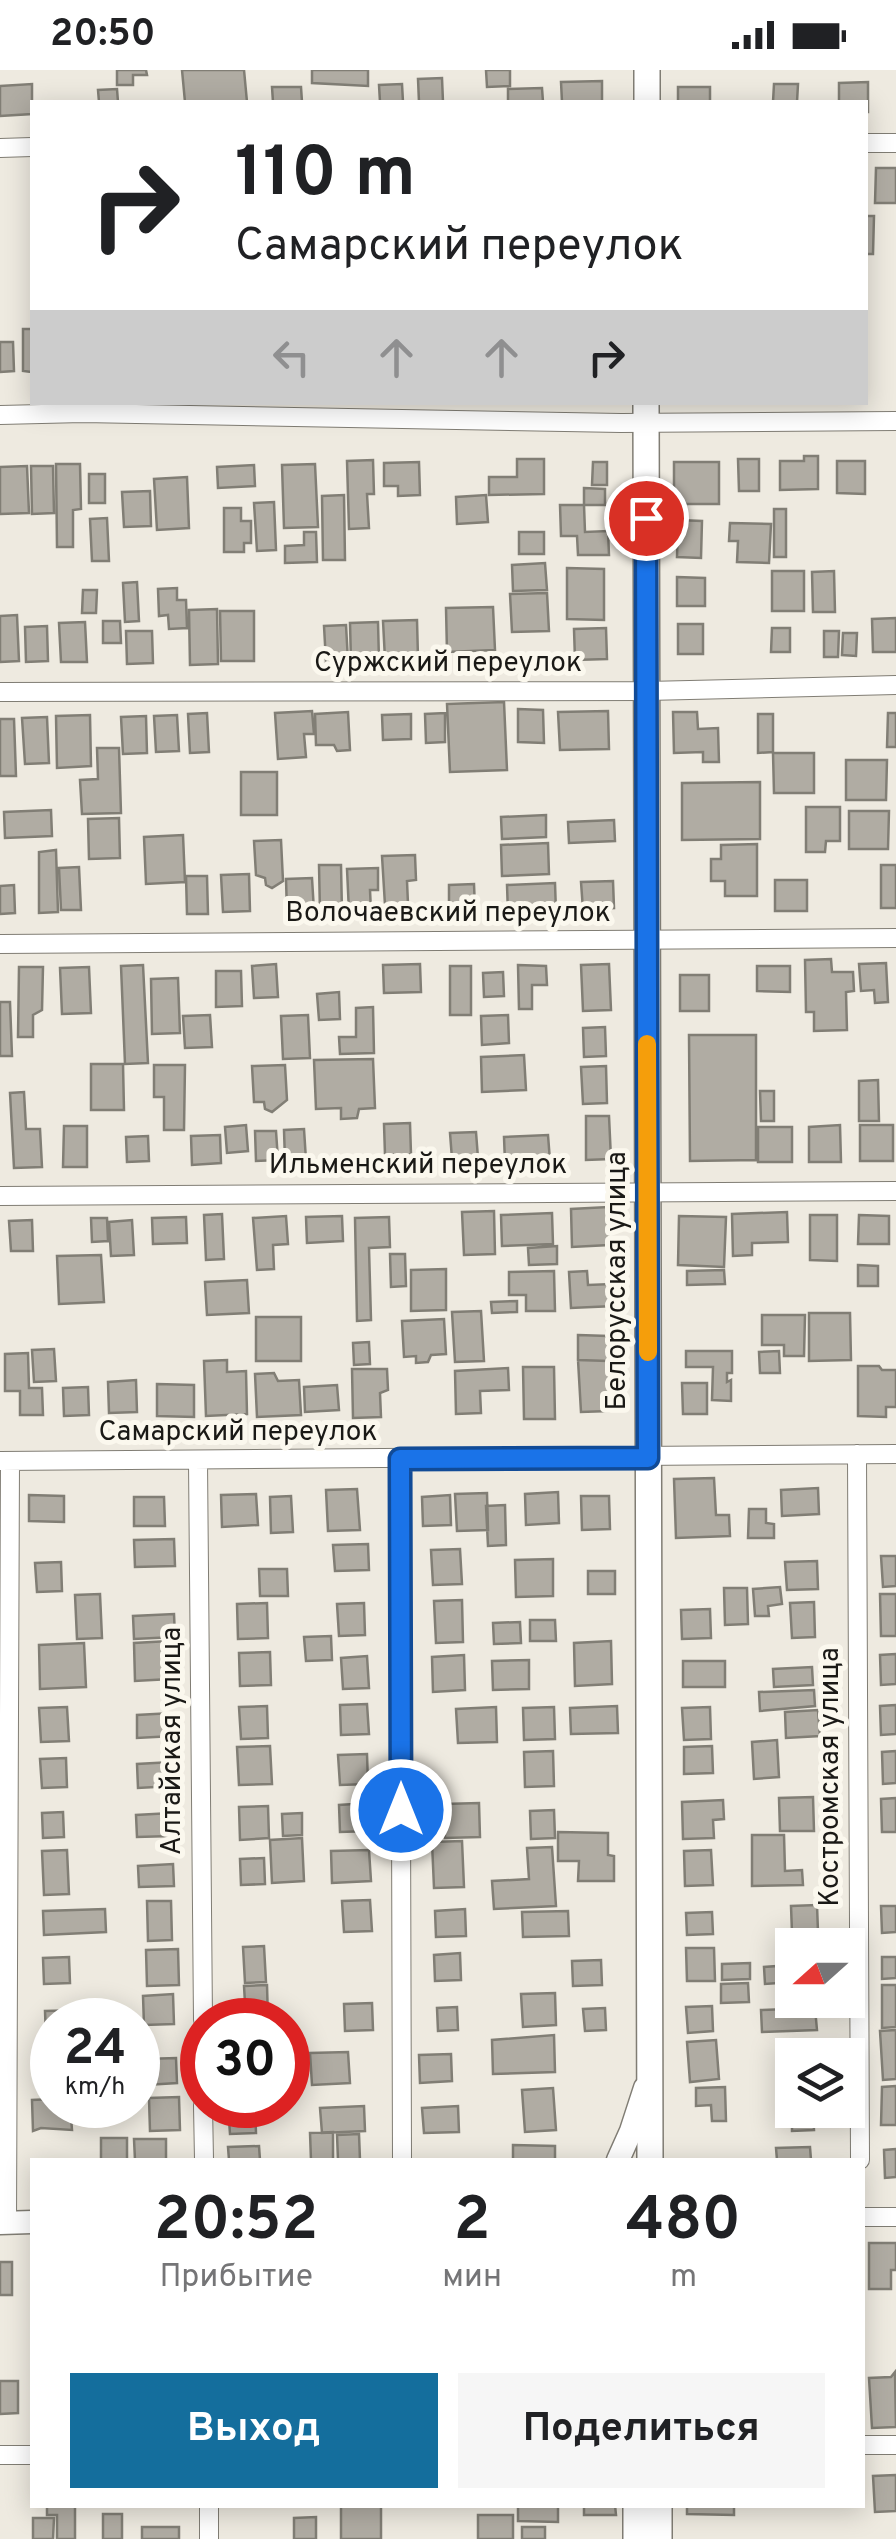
<!DOCTYPE html>
<html lang="ru">
<meta charset="utf-8">
<style>
body{margin:0;font-family:Overpass,sans-serif;background:#f6f6f6;color:#202124;height:100vh;display:flex;flex-direction:column;font-size:38px;white-space:nowrap}
*{box-sizing:border-box;margin:0}
p{font-size:32px;color:#757577}
.icon{flex:none;width:55px;height:55px;fill:none;stroke:currentColor;stroke-width:2;stroke-linecap:round;stroke-linejoin:round}
.map{position:relative;flex:1;overflow:hidden}
.sheet{position:absolute;left:30px;top:2088px;width:835px;height:350px;display:flex;flex-direction:column;background:#fff;border-radius:0px;box-shadow:0 5px 25px #0003}
.sheet>*{flex:none}
.guide{position:absolute;left:30px;top:30px;width:838px;height:305px;border-radius:0px;box-shadow:0 5px 25px #0003;background:#fff;color:#202124;overflow:hidden}
.needle{width:65px;rotate:249deg}
.controls{position:absolute;left:775px;top:1858px;display:grid;gap:20px}
.controls a{display:grid;place-items:center;width:90px;height:90px;border-radius:0px;background:#fff;box-shadow:0 5px 25px #0003;font-size:50px}
.speed{position:absolute;left:30px;top:1928px;display:flex;gap:20px;font-size:50px;font-weight:700;text-align:center}
.speed>*{display:grid;place-content:center;width:130px;height:130px;border-radius:50%;background:#fff;box-shadow:0 5px 25px #0003;line-height:1}
.speed small{font-size:25px;font-weight:400}
.speed .limit{border:15px solid #d22;background:#fff;color:#111}
.pin{position:absolute;display:grid;place-items:center;width:85px;height:85px;color:#fff;margin:-42px;border:5px solid #fff;border-radius:50%;box-shadow:0 2px 10px #0007}
.me{position:absolute;width:110px;margin:-55px;rotate:0deg;stroke-linejoin:round;filter:drop-shadow(0 0 8px #0008)}
.turn{display:flex;align-items:center;gap:35px;height:210px;padding:0 40px;font-size:45px}
.turn .icon{width:130px;height:130px;stroke-width:2.5}
.turn b{display:block;font-size:70px;line-height:85px}
.lanes{display:flex;align-items:center;height:95px;padding:0 40px;background:#0003;justify-content:center;gap:50px;direction:ltr}
.lanes .off{opacity:.35}
.eta{display:flex;justify-content:space-evenly;align-items:center;height:170px;text-align:center}
.eta b{font-size:60px;font-weight:700;line-height:70px}
.action{display:flex;gap:20px;margin-top:auto;padding:20px 40px}
.action a{flex:1;height:115px;border-radius:0px;background:#146e9d;color:#fff;font-size:40px;font-weight:700;line-height:115px;text-align:center}
.action a+a{background:#f6f6f6;color:#202124}
.status{display:flex;justify-content:space-between;align-items:center;height:70px;padding:0 50px;background:#fff;direction:ltr}
.status svg{height:28px;fill:currentColor}
.map>svg:first-child{display:block}
.building{fill:#b0aca3;stroke:#817e75;stroke-width:2.5}
.lines{fill:none;stroke-linecap:round;stroke-linejoin:round}
.minor-casing{stroke:#807d74;stroke-width:20}
.tertiary-casing{stroke:#807d74;stroke-width:25}
.secondary-casing{stroke:#807d74;stroke-width:28}
.minor{stroke:#fff;stroke-width:18}
.tertiary{stroke:#fff;stroke-width:22}
.secondary{stroke:#fff;stroke-width:25}
.route-casing{stroke:#114b97;stroke-width:25}
.route{stroke:#1a73e8;stroke-width:18}
.slow{stroke:#f59e0b;stroke-width:18}
.labels{text-anchor:middle;dominant-baseline:central;stroke-width:10;stroke-linejoin:round;paint-order:stroke}
.street-label{font-size:28px;fill:#1a1916;stroke:#fbf8ee}
</style>
<div class="status"><b>20:50</b><svg viewBox="0 0 49 12"><path d="M0 12V9h3v3zM5 12V6h3v6zM10 12V3h3v9zM15 12V0h3v12zM26 1h20v11H26zM47 4h2v5h-2z"/></svg></div>
<div class="map">
<svg width="896" height="2469" viewBox="0 0 896 2469">
<rect width="100%" height="100%" fill="#eeeae0"/>
<path class="building" d="M117 0H146L147 5H133V15H117Z
M182 0H244L247 32H185Z
M312 0H368V16L312 13Z
M486 0H510V16L487 17Z
M442 8 443 32H419L418 9Z
M602 11V32H562L561 12Z
M868 12V42H865V32H839V13Z
M32 14V44L0 46V16Z
M402 14 403 32H380L379 15Z
M774 14H798L797 32H773Z
M272 17H301L302 32H273Z
M678 17H710V32H678Z
M542 18 543 32H508V19Z
M117 19 118 32H99L98 20Z
M876 98H896V133H875Z
M865 146H874L873 184H865Z
M23 259H32V302L23 301Z
M0 272H13L14 301 0 302Z
M804 386H818V419L780 420V391H804Z
M517 389H544V424L489 425V407H517Z
M738 389H759V421H739Z
M373 390 374 424H367L369 458 349 459 347 391Z
M837 391H865V424L837 423Z
M419 392 420 425 398 426V416H384V393Z
M593 392H607V415H592Z
M674 392H719V434H674Z
M56 394H80L81 439 73 440V477H57Z
M315 394 318 457 284 458 282 395Z
M254 395 255 416 218 418 217 397Z
M27 396 29 443 0 444V397Z
M31 396H53L54 443 32 444Z
M89 404H105V433H89Z
M187 407 189 458 157 460 154 409Z
M584 418 605 419V435H584Z
M150 421 151 456 124 457 122 422Z
M344 425 345 490H323L322 426Z
M486 425 488 452 457 454 456 427Z
M274 432 276 480 257 481 254 433Z
M560 435H584L585 462 608 461 609 485H578L577 466H561Z
M224 438H241V451H251V473H244V482H224Z
M774 439H786V487H774Z
M107 448 109 491H92L90 449Z
M678 450 702 451 701 488 677 487Z
M730 453 771 454 769 493 737 492 738 471H729Z
M304 462H316L317 492 285 493V476L304 475Z
M519 462H544V484H519Z
M545 493 547 520 513 521 512 495Z
M567 498 604 499V550L567 549Z
M772 501H804V541H772Z
M834 501 835 542H813L812 502Z
M677 507 705 508V536H677Z
M137 512 139 551 125 552 123 513Z
M177 518V530H186L187 558 169 559 168 545 159 546 158 519Z
M83 520H97L96 543H82Z
M547 523 549 561 512 562 510 524Z
M493 537 495 580 447 582 446 538Z
M217 539 218 594 190 595 189 540Z
M220 541H254V591H221Z
M17 545 19 591 0 592V546Z
M896 548V582H873L872 549Z
M417 550 418 588 385 589 383 551Z
M103 551H120L121 573H103Z
M85 552 87 592H61L59 553Z
M378 552 379 591 351 592 350 553Z
M678 554H703V584H678Z
M346 555 348 591 326 592 324 556Z
M47 556 48 591 26 592 25 557Z
M606 558 607 589 575 590 574 559Z
M772 558H790V582H771Z
M126 561H152L153 593 127 594Z
M824 561H839L838 587H824Z
M843 563H857L856 586 842 585Z
M504 632 507 700 450 702 447 634Z
M518 639 543 640 544 673 518 672Z
M312 641 314 664H304L306 687 278 689 275 643Z
M608 641 609 679 560 680 558 642Z
M348 642 350 680 337 681 334 675H316L315 644Z
M673 642H697L698 659 718 658 719 692H703V682L674 683Z
M207 643 209 682 190 683 188 644Z
M445 643V672L426 673 425 644Z
M888 643H896V677H887Z
M411 644V669L383 670 382 645Z
M758 644H773V682L758 683Z
M90 645 91 696 57 698 56 646Z
M177 645 179 681 156 682 154 646Z
M146 646 147 683 123 684 121 647Z
M47 647 49 693 25 694 22 648Z
M0 649H14L16 706H0Z
M97 678H119L121 743 82 744 80 710 98 709Z
M773 683H814V723H774Z
M846 690H887L886 730H846Z
M241 702H277V745H241Z
M760 712V769L682 770V713Z
M806 737H840V771H826L825 782H806Z
M51 740 52 766 5 768 4 742Z
M849 741H889L888 779H849Z
M546 745V767L502 769 501 747Z
M119 748 120 788 89 789 88 749Z
M614 750 615 771 569 773 568 752Z
M183 765 185 812 146 814 144 767Z
M281 770 283 811 272 818 266 815 265 808 256 805 254 771Z
M548 773 549 804 502 806 501 775Z
M757 774V826H725V811H711V789H721V775Z
M56 780 58 842 39 843V782Z
M415 785 416 810 407 811 408 834 385 835 382 786Z
M319 795H341L342 842 320 843Z
M881 795H896V838H881Z
M79 797 81 840H61L59 798Z
M378 798V820H370L371 841 349 842 347 799Z
M249 804 250 841 223 842 221 805Z
M186 806H207L208 844H187Z
M312 808 314 841 287 843 286 809Z
M775 810H807V841H775Z
M613 811 614 838 583 840 581 812Z
M555 813 556 842 508 844 507 815Z
M474 814 475 839 449 840V815Z
M14 815 15 843 0 844V816Z
M831 889 832 902H853L854 921 846 922 847 960 814 961V942H806L805 890Z
M886 893 888 932 875 933 874 920 861 921 859 894Z
M276 894 278 927 254 928 252 896Z
M420 894 421 922 384 923 383 895Z
M609 894 611 940 583 941 581 895Z
M143 895 148 993 125 994 121 896Z
M518 895 546 896 547 915H532V939H519Z
M450 896H471V945H450Z
M757 896H790V922L757 921Z
M19 897H43L42 940 33 945V967H18Z
M89 897 91 943 62 944 60 898Z
M216 901H241L242 936 216 937Z
M503 902 504 926 484 927 483 903Z
M680 905H709V941H680Z
M178 908 180 963 152 964 151 909Z
M339 922 340 949 319 950 317 924Z
M0 932H10L12 986H0Z
M373 937 374 983 340 984 339 967H356V938Z
M210 945 212 977 185 978 183 946Z
M308 945 310 988 283 989 281 946Z
M508 945 509 973 482 975 481 946Z
M605 957 606 986 584 987 583 958Z
M689 965H756V1090L690 1091Z
M524 985 526 1020 482 1022 481 987Z
M373 989 375 1038 359 1039 357 1048 341 1049V1038L316 1039 314 990Z
M91 994H123L124 1040H91Z
M154 995H185L184 1060H164V1027H154Z
M285 995 287 1030 272 1042 265 1039 264 1032H254L252 996Z
M606 996 607 1033 583 1034 581 997Z
M878 1010 879 1051H859V1011Z
M760 1021H774V1051H761Z
M24 1022 26 1059H40L42 1097 14 1098 10 1023Z
M586 1046H609L611 1089 586 1090Z
M410 1053 411 1084 385 1085 384 1054Z
M246 1055 248 1081 227 1083 225 1057Z
M840 1055 841 1092H809V1057Z
M860 1055H893V1091H860Z
M64 1056H87V1097H63Z
M758 1057H792V1092H758Z
M304 1059 306 1090 285 1091 284 1060Z
M255 1061H276L278 1090 256 1091Z
M476 1062 478 1088 452 1089 450 1063Z
M220 1065 221 1093 192 1095 191 1066Z
M548 1065 550 1091 505 1093 504 1067Z
M148 1066 149 1091 127 1092 126 1067Z
M608 1137 609 1175 572 1177 571 1139Z
M494 1141 495 1184 464 1185 462 1142Z
M787 1142 788 1172 752 1173V1185L733 1186 732 1144Z
M552 1143 553 1174 502 1176 501 1145Z
M222 1144 224 1189 206 1190 204 1145Z
M810 1145H837V1191L810 1190Z
M859 1145 889 1146V1174H858Z
M286 1146 288 1174 273 1175 274 1199 257 1200 253 1148Z
M342 1146 343 1171 307 1173 306 1147Z
M679 1146 726 1147 724 1197 678 1195Z
M186 1147 187 1173 153 1174 152 1148Z
M389 1147 390 1177 369 1178 371 1250 357 1251 355 1148Z
M91 1148H107L108 1171 92 1172Z
M32 1150 33 1181H11L9 1151Z
M132 1150 134 1185 111 1186 109 1152Z
M557 1176V1194L529 1195 528 1178Z
M390 1184H405L406 1216 391 1217Z
M101 1185 104 1232 59 1234 57 1186Z
M858 1195 878 1196V1216H858Z
M446 1199V1240L411 1241V1200Z
M724 1200 725 1214 687 1215V1201Z
M554 1201 555 1241H526V1225H509V1202Z
M587 1201 588 1215 612 1214 614 1236 571 1238 569 1202Z
M247 1210 249 1243 207 1245 205 1212Z
M517 1231V1242L492 1243 491 1232Z
M481 1241 484 1291 455 1292 452 1242Z
M809 1243H850L851 1290 809 1291Z
M762 1245H805L804 1286H784V1275H762Z
M256 1247H301V1291H256Z
M444 1249 446 1284 431 1285 428 1292 416 1293V1286L404 1287 402 1251Z
M578 1265 608 1266V1291L578 1290Z
M369 1272 370 1294 354 1295 353 1273Z
M54 1279 56 1311 34 1312 32 1280Z
M686 1281H732V1303H727V1312L731 1310V1331L712 1330 713 1297H686Z
M779 1281 780 1303H760L759 1282Z
M28 1283 29 1318H42L43 1345H20V1321H5V1284Z
M227 1290V1302L246 1301 247 1344 206 1346 204 1291Z
M578 1290 608 1291 609 1341 581 1342Z
M858 1296H879L882 1300H896V1337H886V1347L858 1346Z
M523 1297H554L555 1349H524Z
M508 1298 509 1320 480 1321 481 1343 456 1344 455 1301Z
M352 1299H387L388 1320 380 1323 381 1347 353 1348Z
M274 1303 278 1311 299 1310 301 1345 257 1347 255 1304Z
M136 1310 137 1342 109 1343 108 1312Z
M682 1313H707V1344H683Z
M157 1314 194 1315V1347L157 1346Z
M337 1315 339 1340 305 1342 304 1317Z
M88 1317 89 1345 64 1346 63 1318Z
M714 1408 716 1445H729L730 1466 676 1468 674 1409Z
M818 1418 819 1444 782 1446 781 1420Z
M357 1419 360 1460 328 1461 326 1420Z
M558 1422 559 1453 526 1455 525 1424Z
M487 1423 488 1460 457 1461 455 1424Z
M256 1424 258 1455 222 1457 221 1425Z
M29 1425 64 1426V1452L29 1451Z
M450 1425 451 1455 423 1456 422 1427Z
M291 1426 293 1462 271 1463 270 1427Z
M581 1426H609L610 1459 582 1460Z
M134 1427H164L165 1456H134Z
M505 1435 506 1475 488 1476 486 1436Z
M749 1439H766V1453L774 1454V1468H748Z
M174 1469 175 1496 135 1497 134 1470Z
M368 1474 369 1500 335 1501 333 1475Z
M460 1479 462 1514 433 1515 431 1480Z
M881 1486H896V1516L883 1517Z
M553 1489V1526L516 1527 515 1490Z
M817 1491 818 1519 787 1520 785 1492Z
M61 1492 62 1521 37 1522 35 1493Z
M259 1499H287L288 1526H260Z
M588 1501H615V1524H588Z
M780 1517 782 1534 768 1536 769 1546H755L753 1519Z
M724 1518H747L748 1554 725 1555Z
M100 1524 102 1568 77 1569 75 1525Z
M880 1524H896V1566H881Z
M462 1530 463 1572 436 1573 434 1531Z
M814 1532 815 1567 792 1568 790 1533Z
M267 1533 268 1568 238 1569 237 1534Z
M364 1533 365 1565 339 1566 337 1534Z
M710 1539 711 1568 682 1569 681 1540Z
M174 1544 175 1567 134 1569 133 1546Z
M530 1550H555L556 1571H530Z
M520 1552 521 1573 494 1574 493 1553Z
M331 1566 332 1590 306 1591 304 1567Z
M169 1571 170 1609 135 1611 134 1573Z
M611 1571 612 1614 575 1616 574 1573Z
M84 1573 86 1617 40 1619 39 1575Z
M270 1582 271 1615 240 1616 239 1583Z
M896 1584V1614L881 1615 880 1585Z
M464 1585 465 1620 433 1622 432 1587Z
M367 1586 369 1618 343 1619 341 1588Z
M529 1590V1619L493 1620 492 1591Z
M683 1591H725V1617H683Z
M812 1597 813 1615 774 1617 773 1599Z
M814 1620 815 1636 760 1641 759 1622Z
M367 1634 369 1664 341 1665 340 1635Z
M896 1635V1664L881 1665 880 1636Z
M267 1636 268 1668 241 1669 239 1637Z
M617 1636 618 1663 571 1664 570 1638Z
M67 1637 69 1671 41 1672 39 1638Z
M496 1637 497 1672 458 1673 456 1639Z
M554 1637 555 1669 524 1670 523 1638Z
M710 1637 711 1669 684 1670 682 1638Z
M818 1640 820 1666 786 1668 785 1642Z
M172 1643 173 1666 137 1668V1645Z
M777 1670 779 1707 754 1709 752 1672Z
M270 1676 272 1714 239 1715 237 1677Z
M712 1676 713 1703 684 1704V1677Z
M553 1681 554 1716 525 1717 524 1682Z
M896 1681V1713L883 1714 882 1682Z
M367 1684 368 1714 340 1715 338 1685Z
M66 1688 67 1717 42 1718 40 1689Z
M172 1692 173 1716 138 1718 137 1694Z
M813 1727 814 1761H780L779 1728Z
M896 1728V1762H882L881 1729Z
M723 1730 724 1749 713 1750 714 1768 683 1769 682 1732Z
M369 1733 370 1761 340 1762 339 1735Z
M479 1733 480 1767 445 1768 444 1734Z
M268 1736 269 1768 240 1770 239 1737Z
M554 1740 555 1768 531 1769 530 1741Z
M63 1742 64 1767 43 1768 42 1743Z
M171 1743 172 1766 137 1767 136 1745Z
M302 1743V1765L283 1766 282 1744Z
M558 1762 608 1763V1785L614 1786V1811H578L579 1791H558Z
M752 1765H784L785 1801 802 1800 803 1815 752 1816Z
M302 1768 304 1811 272 1813 270 1770Z
M462 1771 464 1817 434 1818 432 1772Z
M552 1777 556 1836 494 1839 492 1811 529 1809 527 1778Z
M67 1780 69 1824 44 1825 42 1781Z
M369 1780 371 1811 332 1813 331 1781Z
M711 1780 713 1815 685 1816 684 1781Z
M264 1788 265 1814 241 1815 240 1789Z
M173 1794 174 1816 139 1817 138 1796Z
M370 1830 372 1861 344 1862 342 1831Z
M147 1831H171L172 1870 148 1871Z
M817 1835 818 1862 792 1863 791 1836Z
M881 1836H896V1862L882 1863Z
M105 1839 106 1862 44 1865 43 1841Z
M465 1839 466 1866 436 1867 435 1841Z
M568 1841 569 1866 523 1867 522 1842Z
M712 1842 713 1864 687 1865 686 1843Z
M264 1876 266 1912 245 1913 243 1877Z
M686 1878H714L715 1911H687Z
M178 1879 179 1915 147 1916 146 1880Z
M790 1879H792V1912L765 1914 764 1897 791 1895Z
M460 1883 461 1910 435 1911 434 1885Z
M69 1887 70 1913 44 1914 43 1888Z
M882 1887H896V1908L882 1909Z
M601 1890 602 1915 573 1916 572 1891Z
M750 1893V1909L722 1910V1894Z
M748 1913 749 1932 721 1933V1914Z
M267 1915 268 1950H246L244 1916Z
M882 1915H896V1957L882 1958Z
M555 1923 556 1955 523 1957 521 1924Z
M173 1924 174 1954 144 1955 143 1926Z
M372 1933 373 1960 345 1961 344 1934Z
M712 1936 713 1961 688 1963 686 1937Z
M457 1937 458 1960 438 1961 437 1938Z
M605 1938 606 1960 585 1961 583 1939Z
M815 1938 817 1960 762 1962 761 1940Z
M85 1940V1950H52V1967L46 1968 45 1941Z
M896 1960V2009L883 2010 880 1961Z
M554 1965 555 2002 493 2004 492 1970Z
M716 1970 719 2009 690 2012 687 1972Z
M348 1982 350 2013 312 2015 310 1983Z
M451 1984 452 2011 420 2013 419 1985Z
M176 1988 177 2013 146 2015 145 1989Z
M896 2016V2055H881L882 2017Z
M725 2017 726 2051H712L711 2035 696 2036V2018Z
M553 2018 556 2060 525 2062 522 2020Z
M792 2024V2040H813L814 2060 792 2061Z
M179 2027 180 2060 150 2061 149 2028Z
M52 2029V2035H70L72 2060 41 2058 33 2061 32 2030Z
M228 2035H255L256 2063 230 2064Z
M364 2036 365 2061 322 2063 320 2038Z
M458 2036 459 2062 424 2063 422 2038Z
M333 2062V2090H311L310 2063Z
M359 2064 360 2090H338L337 2065Z
M101 2068H127V2090H101Z
M134 2069H166V2090H135Z
M513 2075 555 2076V2090H513Z
M259 2076 260 2090H229L228 2077Z
M810 2077 811 2090H777L776 2078Z
M896 2079V2107L885 2108 884 2080Z
M869 2173H896V2200H891V2219H869Z
M0 2192H12V2225H0Z
M895 2302 896 2357 872 2358 869 2308 891 2307Z
M0 2311H18V2343L0 2344Z
M896 2405V2441L875 2442 873 2406Z
M47 2435H75V2469H57V2445H47Z
M341 2435H381V2469H341Z
M518 2435H558V2452L518 2451Z
M584 2435H615L616 2445H584Z
M687 2435H734V2445L687 2444Z
M103 2444H122V2469H103Z
M478 2445H513V2469H478Z
M316 2447V2469H294V2448Z
M33 2448H54L53 2469H33Z
M142 2457H179V2469H142Z
M522 2457H545V2469H522Z"/>
<g class="lines">
<g class="minor-casing">
<path id="minor" d="M865 73H896
M0 78 32 77
M0 345 83 343 621 353 896 351
M0 622 647 621 896 615
M0 874 896 868
M0 1126 896 1121
M857 1384 860 2090
M400 1389 402 2090
M0 1391 896 1384
M198 1391 203 1950
M203 2035 204 2090
M862 2147H896
M7 2152 10 1391
M862 2375H896
M0 2385H32
M209 2469V2435"/>
</g>
<g class="tertiary-casing">
<path id="tertiary" d="M618 2090 631 2061 645 2018
M0 2153 32 2152"/>
</g>
<g class="secondary-casing">
<path id="secondary" d="M647 0V32
M646 332 650 2090
M636 2435V2469
M659 2435V2469"/>
</g>
<use href="#minor" class="minor"/>
<use href="#tertiary" class="tertiary"/>
<use href="#secondary" class="secondary"/>
</g>
<g class="lines">
<g class="route-casing">
<path id="route" d="M401 1740 400 1389 648 1388 646 448"/>
</g>
<use href="#route" class="route"/>
<path class="slow" d="M647 974 648 1282"/>
</g>
<g class="labels">
<g class="street-label">
<text x="448" y="594">Суржский переулок</text>
<text x="448" y="844">Волочаевский переулок</text>
<text x="418" y="1096">Ильменский переулок</text>
<text transform="translate(618 1211) rotate(-90)">Белорусская улица</text>
<text x="238" y="1363">Самарский переулок</text>
<text transform="translate(173 1671) rotate(-90)">Алтайская улица</text>
<text transform="translate(831 1707) rotate(-90)">Костромская улица</text>
</g>
</g>
</svg>
<div class="controls">
<a><svg class="needle" viewBox="-14 -14 28 28"><path d="M0-13l5 13h-10z" fill="#e53935"/><path d="M0 13l5-13h-10z" fill="#757577"/></svg></a>
<a><svg class="icon" aria-label="layers" viewBox="0 0 24 24"><path d="M12 4l9 5-9 5-9-5zM3 14l9 5 9-5"/></svg></a>
</div>
<div class="speed"><div>24<small>km/h</small></div><div class="limit">30</div></div>
<div class="pin" style="left:646px;top:448px;background:#d93025"><svg class="icon" aria-label="arrive" viewBox="0 0 24 24"><path d="M6 21V4h12l-3 4 3 4H6"/></svg></div>
<svg class="me" style="left:401px;top:1740px" viewBox="-20 -20 40 40"><circle r="17" fill="#1a73e8" stroke="#fff" stroke-width="3"/><path d="M0-11L8 9 0 5-8 9z" fill="#fff"/></svg>
<div class="guide">
<div class="turn"><svg class="icon" aria-label="right" viewBox="0 0 24 24"><path d="M7 20v-9h11M14 6l5 5-5 5"/></svg><div><b>110 m</b>Самарский переулок</div></div>
<div class="lanes"><svg class="icon off" aria-label="left" viewBox="0 0 24 24"><path d="M17 20v-9H6M10 6l-5 5 5 5"/></svg><svg class="icon off" aria-label="ahead" viewBox="0 0 24 24"><path d="M12 20V5M6 11l6-6 6 6"/></svg><svg class="icon off" aria-label="ahead" viewBox="0 0 24 24"><path d="M12 20V5M6 11l6-6 6 6"/></svg><svg class="icon" aria-label="right" viewBox="0 0 24 24"><path d="M7 20v-9h11M14 6l5 5-5 5"/></svg></div>
</div>
<section class="sheet">
<div class="eta">
<div><b>20:52</b><p>Прибытие</p></div>
<div><b>2</b><p>мин</p></div>
<div><b>480</b><p>m</p></div>
</div>
<div class="action"><a>Выход</a><a>Поделиться</a></div>
</section>
</div>
